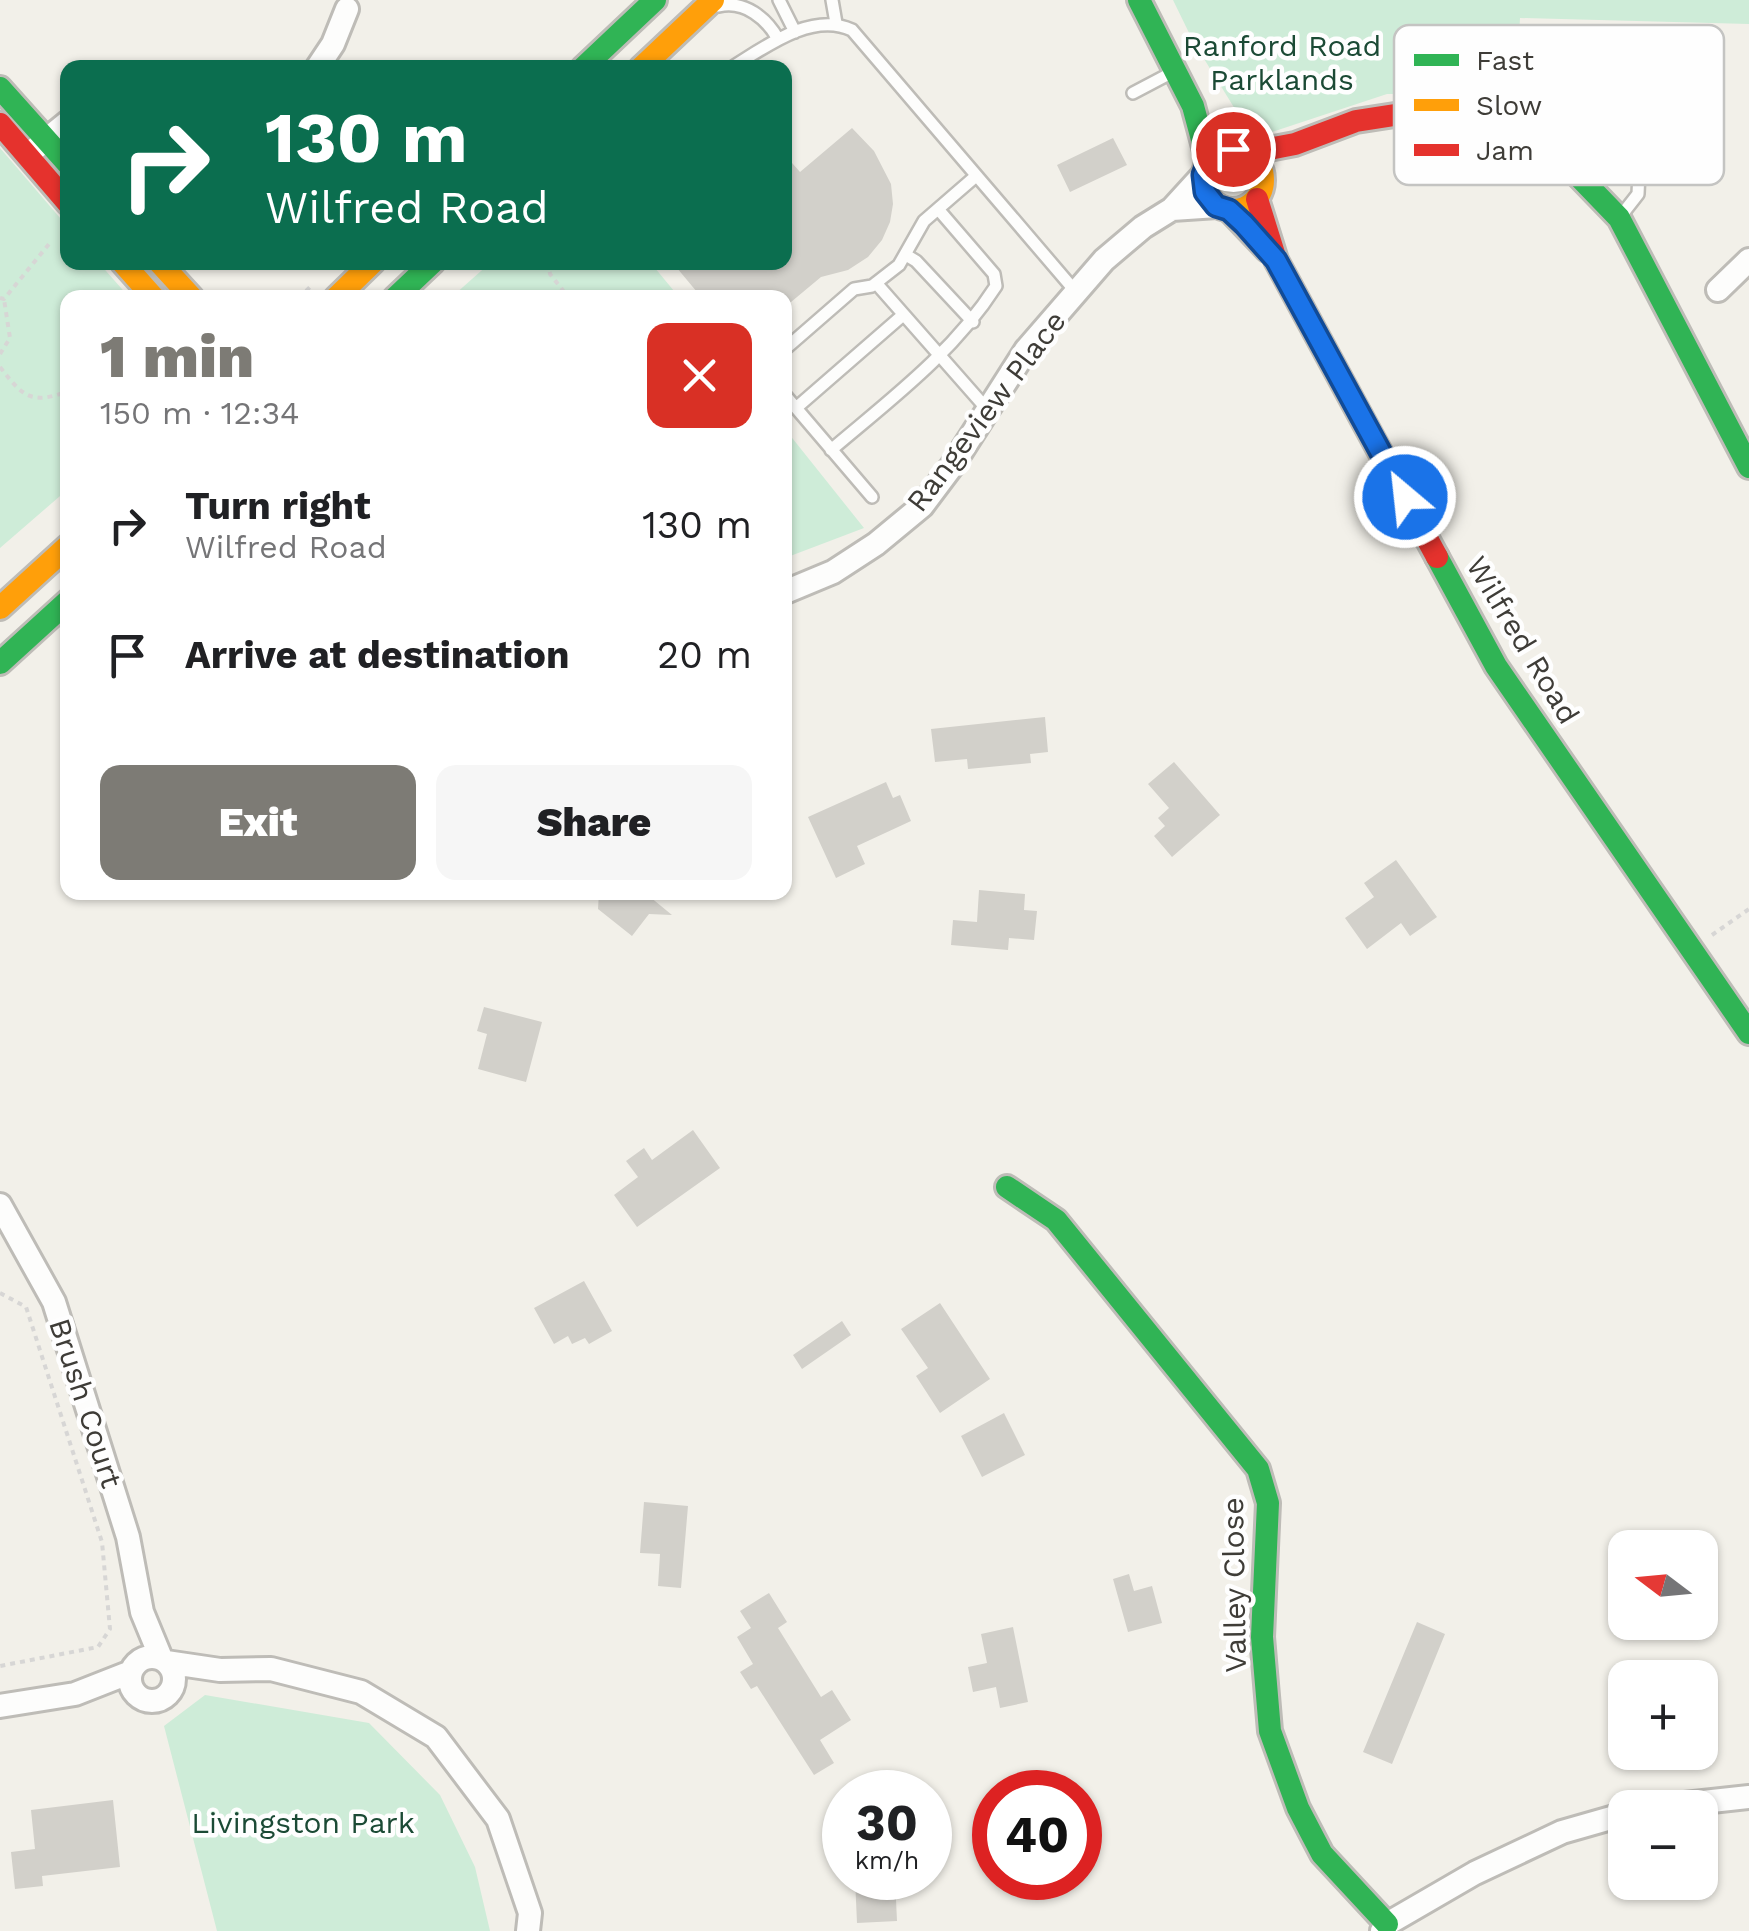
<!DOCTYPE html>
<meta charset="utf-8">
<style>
body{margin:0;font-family:"Work Sans",sans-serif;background:#f6f6f6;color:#202124;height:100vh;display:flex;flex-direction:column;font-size:38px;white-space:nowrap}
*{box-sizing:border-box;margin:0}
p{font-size:32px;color:#757577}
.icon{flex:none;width:55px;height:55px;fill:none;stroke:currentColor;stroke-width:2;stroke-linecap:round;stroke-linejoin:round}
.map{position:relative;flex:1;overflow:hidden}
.drawer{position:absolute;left:60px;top:290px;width:732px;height:610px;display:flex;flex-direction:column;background:#fff;border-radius:20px;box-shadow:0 2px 8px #0004}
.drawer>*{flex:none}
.guide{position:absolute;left:60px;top:60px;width:732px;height:210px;border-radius:20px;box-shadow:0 2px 8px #0004;background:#0b6e4f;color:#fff;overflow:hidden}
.needle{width:65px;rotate:286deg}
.tools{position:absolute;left:1608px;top:1530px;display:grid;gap:20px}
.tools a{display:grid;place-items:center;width:110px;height:110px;border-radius:20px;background:#fff;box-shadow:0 2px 8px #0004;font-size:50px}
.speed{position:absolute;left:822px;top:1770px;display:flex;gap:20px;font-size:50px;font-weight:700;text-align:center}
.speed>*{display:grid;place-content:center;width:130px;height:130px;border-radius:50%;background:#fff;box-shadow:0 2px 8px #0004;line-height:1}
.speed small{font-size:25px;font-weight:400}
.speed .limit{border:15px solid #d22;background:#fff;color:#111}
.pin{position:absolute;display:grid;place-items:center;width:85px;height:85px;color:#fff;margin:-42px;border:5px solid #fff;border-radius:50%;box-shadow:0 2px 10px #0007}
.me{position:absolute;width:110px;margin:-55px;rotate:332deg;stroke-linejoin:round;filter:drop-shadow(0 0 8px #0008)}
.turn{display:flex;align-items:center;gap:35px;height:210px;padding:0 40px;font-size:45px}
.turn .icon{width:130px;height:130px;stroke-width:2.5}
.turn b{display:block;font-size:70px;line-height:85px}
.round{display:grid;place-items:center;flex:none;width:105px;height:105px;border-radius:20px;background:#f6f6f6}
.summary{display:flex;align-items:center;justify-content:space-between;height:170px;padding:0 40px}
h1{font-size:60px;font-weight:800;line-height:75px;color:#7d7b75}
.action{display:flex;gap:20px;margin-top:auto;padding:20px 40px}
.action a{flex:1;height:115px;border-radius:20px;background:#7d7b75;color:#fff;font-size:40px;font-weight:800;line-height:115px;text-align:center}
.action a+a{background:#f6f6f6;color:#202124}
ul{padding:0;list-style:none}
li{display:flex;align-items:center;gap:30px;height:130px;padding:0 40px}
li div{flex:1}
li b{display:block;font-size:38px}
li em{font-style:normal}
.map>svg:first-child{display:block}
.green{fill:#ceecd8}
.building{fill:#d2d0ca}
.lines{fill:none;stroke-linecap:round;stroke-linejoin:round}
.lane-casing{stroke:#bebcb7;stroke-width:16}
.street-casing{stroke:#bebcb7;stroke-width:28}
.fast-casing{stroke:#bebcb7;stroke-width:28}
.slow-casing{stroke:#bebcb7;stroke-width:28}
.jam-casing{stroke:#bebcb7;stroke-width:28}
.path{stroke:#d7d6d5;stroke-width:4;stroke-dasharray:5 5;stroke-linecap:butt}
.lane{stroke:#fdfdfc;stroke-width:11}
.street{stroke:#fdfdfc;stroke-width:22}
.fast{stroke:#30b455;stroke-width:22}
.slow{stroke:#ff9f0a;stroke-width:22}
.jam{stroke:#e5322d;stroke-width:22}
.route-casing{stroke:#114b97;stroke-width:25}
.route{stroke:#1a73e8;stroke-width:18}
.labels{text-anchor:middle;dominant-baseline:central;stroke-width:9;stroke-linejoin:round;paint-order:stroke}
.park-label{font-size:30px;fill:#1b4a35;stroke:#fefefe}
.street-label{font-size:30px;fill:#3e3c37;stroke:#fefefe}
.key{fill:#fefefe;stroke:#c4c4c2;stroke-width:2.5}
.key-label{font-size:28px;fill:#3e3c37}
</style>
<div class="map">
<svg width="1749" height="1931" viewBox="0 0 1749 1931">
<rect width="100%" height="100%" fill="#f2f0e9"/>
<path class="green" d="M1173 0H1749V24L1520 18 1515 109 1465 94H1387L1272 132 1243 122 1193 41Z
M0 148 67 226 68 262 99 263 129 297 68 298 67 490 0 548Z
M650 262 679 297 454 295 490 263Z
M785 429 864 528 785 558Z
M205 1695 369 1723 440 1795 475 1867 490 1931H217L164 1726Z"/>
<path class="building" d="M852 128 874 151 891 184 893 204 890 222 882 240 868 257 848 270 821 277 785 307V298H702L672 262H785V155L800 172Z
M1113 138 1127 165 1070 192 1057 165Z
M1045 717 1048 752 1030 754 1031 763 968 769 967 759 935 762 931 729Z
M1174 762 1220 815 1172 857 1154 836 1165 826 1158 818 1169 808 1148 784Z
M886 782 893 798 900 795 911 821 857 846 865 864 836 878 808 817Z
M1396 860 1437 917 1410 936 1401 923 1367 949 1345 918 1374 897 1364 883Z
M979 890 1025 894 1024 910 1037 911 1034 940 1009 938 1008 950 951 945 953 920 977 922Z
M599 892H644L672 915 649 914 632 936 598 909Z
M484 1007 542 1022 526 1082 478 1069 487 1034 477 1031Z
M693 1130 720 1168 637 1227 614 1195 638 1177 626 1161 644 1148 652 1160Z
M584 1281 612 1331 589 1344 585 1338 572 1344 568 1336 554 1344 534 1308Z
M940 1303 990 1379 940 1413 916 1376 928 1368 901 1329Z
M842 1321 851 1335 802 1369 793 1355Z
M1004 1413 1025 1455 982 1477 961 1436Z
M644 1502 688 1506 681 1588 658 1586 660 1554 640 1553Z
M1129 1574 1134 1591 1152 1586 1162 1623 1128 1632 1113 1579Z
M769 1593 787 1622 778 1628 821 1697 832 1690 851 1720 820 1740 834 1763 814 1775 757 1686 751 1689 740 1672 753 1664 737 1637 751 1628 740 1611Z
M1417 1622 1445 1634 1392 1764 1363 1752Z
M1013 1627 1028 1702 1000 1708 996 1687 973 1692 968 1667 987 1663 981 1634Z
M113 1800 120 1867 42 1876 43 1886 15 1889 11 1852 35 1849 31 1810Z
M855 1878H895L897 1921 857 1923Z"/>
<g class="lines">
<g class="lane-casing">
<path id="lane" d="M779 0 795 32
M832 0 836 23
M719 6C745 0 767 19 778 39
M731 68C765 47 812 11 852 30L1076 292
M1133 93 1171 73
M1568 159C1573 152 1577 144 1585 141 1601 135 1628 139 1640 151L1638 194 1620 217
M906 255 916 261 973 322
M876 283 986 408
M785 349 854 289 872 286 899 265 924 221 976 176
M785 395 872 497
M796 408 903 315
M831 450C891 399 953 353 996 286L994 274 938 209"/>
</g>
<g class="street-casing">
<path id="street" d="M317 68 333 44 347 9
M36 148 68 122
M1172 209 1217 206
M1229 210 1267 250
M1718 290 1749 260
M785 592 833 572 876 544 922 506 952 466 1026 350 1104 260 1143 227 1172 209 1203 175
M0 1205 54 1302 128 1537 142 1612 161 1658
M130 1679a22 22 0 1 1 44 0a22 22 0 1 1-44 0Z
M166 1662 220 1670 271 1669 361 1692 436 1737 498 1819 530 1913 528 1931
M0 1706 75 1694 131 1672
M1648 1808 1749 1797
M1382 1931 1387 1924 1475 1873 1562 1832 1625 1814"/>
</g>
<g class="fast-casing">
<path id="fast" d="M1139 0 1193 106 1208 162
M583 68 655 0
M0 88 68 164
M1523 135 1565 162 1619 218 1749 467
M395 298 433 262
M1437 557 1496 666 1749 1033
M0 663 68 601
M1007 1187 1056 1220 1258 1469 1268 1503 1262 1637 1270 1731 1298 1808 1322 1854 1387 1924"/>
</g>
<g class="slow-casing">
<path id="slow" d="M641 68 713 0
M1203 180a30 30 0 1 1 60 0a30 30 0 1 1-60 0Z
M122 262 154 298
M159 262 192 298
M336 298 373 262
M0 608 68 546"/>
</g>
<g class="jam-casing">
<path id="jam" d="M0 124 68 203
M1247 153 1295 144 1356 121 1414 112 1473 119 1523 135
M1257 199 1276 260 1437 557"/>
</g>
<path class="path" d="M1222 125 1230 121 1238 130
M548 262 550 274 569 298
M0 298 4 299 49 244
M299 298 310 287
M0 354 10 338 4 299
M0 367C22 395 30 406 68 391
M1712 935 1749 909
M0 1293 26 1307 102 1542 110 1629 98 1647 0 1666"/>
<use href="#lane" class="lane"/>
<use href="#street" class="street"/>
<use href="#fast" class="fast"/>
<use href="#slow" class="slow"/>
<use href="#jam" class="jam"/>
</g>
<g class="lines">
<g class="route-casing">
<path id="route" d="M1233 149 1215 154 1208 162 1203 175 1205 192 1216 206 1229 210 1244 224 1276 260 1405 497"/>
</g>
<use href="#route" class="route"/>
</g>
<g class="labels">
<g class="park-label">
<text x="1282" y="45">Ranford Road<tspan x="1282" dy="34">Parklands</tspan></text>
<text x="303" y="1822">Livingston Park</text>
</g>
<g class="street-label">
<text transform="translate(986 411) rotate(-53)">Rangeview Place</text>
<text transform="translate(1523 640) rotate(59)">Wilfred Road</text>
<text transform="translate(86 1403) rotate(72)">Brush Court</text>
<text transform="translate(1234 1585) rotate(-91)">Valley Close</text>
</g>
</g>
<rect x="1394" y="25" width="330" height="160" rx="15" class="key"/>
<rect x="1414" y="54" width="45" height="12" fill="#30b455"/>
<rect x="1414" y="99" width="45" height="12" fill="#ff9f0a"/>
<rect x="1414" y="144" width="45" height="12" fill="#e5322d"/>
<g class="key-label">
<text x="1476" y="70">Fast</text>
<text x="1476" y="115">Slow</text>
<text x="1476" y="160">Jam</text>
</g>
</svg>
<div class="tools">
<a><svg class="needle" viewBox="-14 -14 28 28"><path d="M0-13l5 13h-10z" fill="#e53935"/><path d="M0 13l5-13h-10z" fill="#757577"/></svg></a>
<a>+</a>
<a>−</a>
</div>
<div class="speed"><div>30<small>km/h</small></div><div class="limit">40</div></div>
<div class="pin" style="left:1233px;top:149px;background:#d93025"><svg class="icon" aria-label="arrive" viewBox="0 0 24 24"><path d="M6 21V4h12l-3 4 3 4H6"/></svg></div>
<svg class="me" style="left:1405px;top:497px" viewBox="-20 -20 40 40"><circle r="17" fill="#1a73e8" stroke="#fff" stroke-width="3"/><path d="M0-11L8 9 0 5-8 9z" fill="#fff"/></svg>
<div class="guide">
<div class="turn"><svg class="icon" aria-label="right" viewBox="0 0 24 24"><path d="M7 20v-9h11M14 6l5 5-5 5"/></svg><div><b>130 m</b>Wilfred Road</div></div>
</div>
<section class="drawer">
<div class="summary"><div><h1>1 min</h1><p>150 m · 12:34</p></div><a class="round" style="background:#d93025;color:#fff"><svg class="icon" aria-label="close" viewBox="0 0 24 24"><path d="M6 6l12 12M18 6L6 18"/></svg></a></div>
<ul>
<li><svg class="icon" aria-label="right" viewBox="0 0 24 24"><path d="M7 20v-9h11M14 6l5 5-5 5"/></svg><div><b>Turn right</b><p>Wilfred Road</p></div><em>130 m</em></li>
<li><svg class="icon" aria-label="arrive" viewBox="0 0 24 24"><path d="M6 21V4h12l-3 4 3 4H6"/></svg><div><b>Arrive at destination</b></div><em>20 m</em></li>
</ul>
<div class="action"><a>Exit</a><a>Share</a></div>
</section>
</div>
